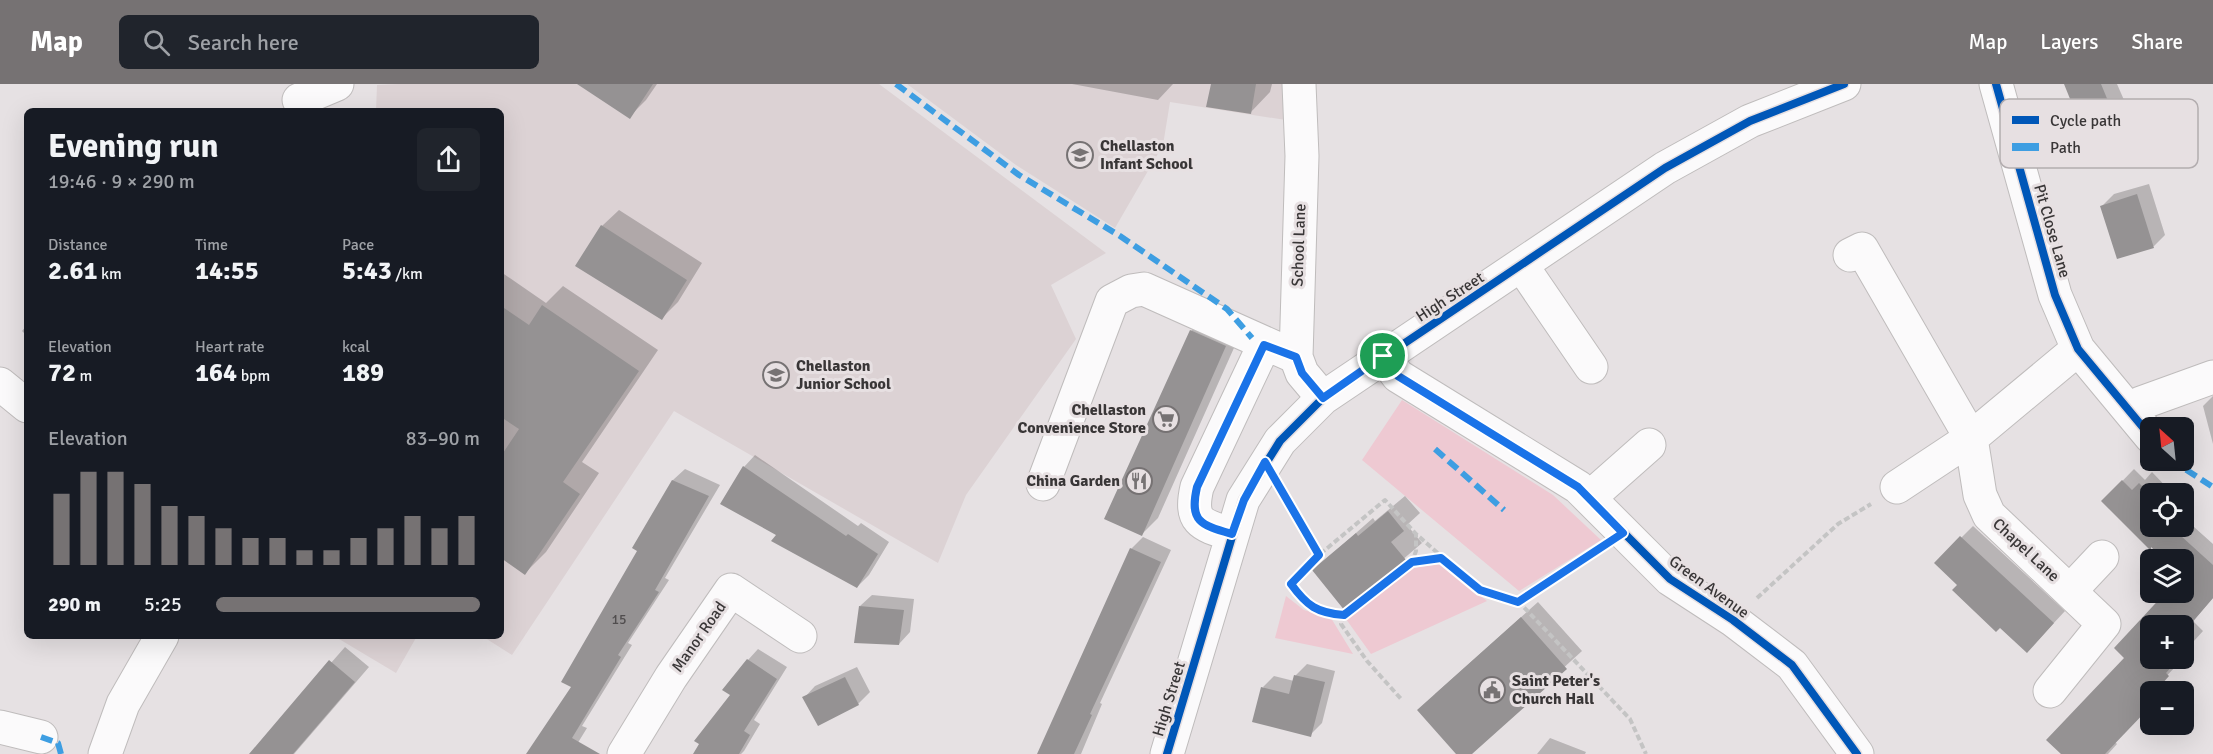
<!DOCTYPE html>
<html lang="en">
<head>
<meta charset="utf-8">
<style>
  :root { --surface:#171b24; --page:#20242c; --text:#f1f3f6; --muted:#9ea1a6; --accent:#767273 }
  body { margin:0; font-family:Signika,sans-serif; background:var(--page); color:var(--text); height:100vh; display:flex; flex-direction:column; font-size:22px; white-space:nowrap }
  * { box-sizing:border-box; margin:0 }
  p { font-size:20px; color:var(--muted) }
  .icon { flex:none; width:33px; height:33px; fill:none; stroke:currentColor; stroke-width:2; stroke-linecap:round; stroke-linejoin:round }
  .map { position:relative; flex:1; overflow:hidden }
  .side { position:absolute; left:24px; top:24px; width:480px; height:531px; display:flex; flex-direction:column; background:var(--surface); border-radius:9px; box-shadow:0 6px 24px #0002 }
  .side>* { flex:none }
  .needle { width:39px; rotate:333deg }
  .controls { position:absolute; left:2140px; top:333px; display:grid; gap:12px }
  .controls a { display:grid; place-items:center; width:54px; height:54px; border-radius:9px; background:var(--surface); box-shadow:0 6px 24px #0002; font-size:30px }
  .pin { position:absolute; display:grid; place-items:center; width:51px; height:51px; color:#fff; margin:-26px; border:3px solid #fff; border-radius:50%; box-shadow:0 2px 6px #0007 }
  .round { display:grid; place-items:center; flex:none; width:63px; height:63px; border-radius:9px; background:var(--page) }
  .headline { display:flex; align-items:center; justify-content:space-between; height:102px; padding:0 24px }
  h1 { font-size:33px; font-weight:800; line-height:45px }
  .figures { display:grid; grid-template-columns:repeat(3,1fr); gap:9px; height:102px; padding:6px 24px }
  .figures div { display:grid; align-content:center }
  .figures b { font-size:26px; font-weight:800 }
  .figures small { font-size:16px; font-weight:400 }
  .figures p { font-size:16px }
  .chart { height:168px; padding:12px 24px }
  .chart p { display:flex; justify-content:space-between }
  .chart svg { width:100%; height:108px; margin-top:6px; stroke:var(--accent); stroke-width:6 }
  ul { padding:0 24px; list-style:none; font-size:20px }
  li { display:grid; grid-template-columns:96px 72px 1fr; align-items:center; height:45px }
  li i { height:15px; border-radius:8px; background:var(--accent) }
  header { display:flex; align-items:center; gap:36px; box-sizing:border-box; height:84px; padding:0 30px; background:var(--accent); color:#fff }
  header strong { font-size:28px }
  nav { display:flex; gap:33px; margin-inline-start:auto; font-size:21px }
  .search { width:420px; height:54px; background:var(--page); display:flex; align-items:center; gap:15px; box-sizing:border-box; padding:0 21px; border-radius:9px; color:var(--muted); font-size:22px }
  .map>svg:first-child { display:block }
  .built { fill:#dcd2d4 }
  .green { fill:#eec9d2 }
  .shadow { fill:#0003 }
  .building { fill:#959293 }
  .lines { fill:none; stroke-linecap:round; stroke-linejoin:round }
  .minor-casing { stroke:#bfbcbc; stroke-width:35 }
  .path { stroke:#c4c4c4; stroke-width:4; stroke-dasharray:6 3; stroke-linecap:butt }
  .minor { stroke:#fbfafb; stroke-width:33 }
  .quiet { stroke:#3e9ee2; stroke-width:6; stroke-dasharray:12 6; stroke-linecap:butt }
  .cycleway-casing { stroke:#e7e0e2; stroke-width:11 }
  .cycleway { stroke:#0057b8; stroke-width:8 }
  .route-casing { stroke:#fff; stroke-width:12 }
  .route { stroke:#1a73e8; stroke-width:8 }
  .labels { text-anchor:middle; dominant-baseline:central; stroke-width:6; stroke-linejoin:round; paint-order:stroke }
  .number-label { font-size:14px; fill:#504d4e }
  .poi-label { font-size:16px; font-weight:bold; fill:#393637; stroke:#e7e0e2; text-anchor:start }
  .street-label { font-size:16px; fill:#393637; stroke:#e7e0e2 }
  .key { fill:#e7e0e2; stroke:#b3adaf; stroke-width:1.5 }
  .key-label { font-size:16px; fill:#393637 }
</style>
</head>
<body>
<header>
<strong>Map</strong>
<div class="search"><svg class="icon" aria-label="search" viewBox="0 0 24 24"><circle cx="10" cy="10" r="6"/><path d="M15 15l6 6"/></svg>Search here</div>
<nav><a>Map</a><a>Layers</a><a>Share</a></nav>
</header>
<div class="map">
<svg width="2213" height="670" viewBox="0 0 2213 670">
  <rect width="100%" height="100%" fill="#e6e1e3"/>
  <!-- built -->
  <path class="built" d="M398,0H879L1106,169L1051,201L1076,255L966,411L938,479L674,327L512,571L482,552H501V27H376L377,1Z
    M907,0H1289L1292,37L1170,18L1163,61L1115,144L1016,81Z
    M334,552H417L396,589Z"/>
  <!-- green -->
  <path class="green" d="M1402,316L1553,411L1601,456L1519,507L1362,376Z
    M1440,480L1487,517L1371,570L1346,535L1412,484Z
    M1286,512L1304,526L1331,534L1353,570L1275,554Z"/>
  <!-- shadow -->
  <path class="shadow" d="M582,0H657L646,16L629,33Z
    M1072,0H1173L1158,16Z
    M1212,0H1272L1270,8L1250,29Z
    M2066,0H2117L2124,16L2112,27Z
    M2149,100L2165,151L2154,162L2118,173L2102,122L2114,110Z
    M619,126L702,179L678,218L662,234L602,142Z
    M501,188L546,219L563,202L658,266L582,378L599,389L546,468L525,489L501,473Z
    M1208,230L1242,246L1158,434L1142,450L1191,247Z
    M27,241V252L22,247Z
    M2213,312V360L2203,322Z
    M755,371L858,442L861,439L889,458L869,491L857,503L744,383Z
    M685,385L720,401L665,494L669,496L628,559L632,561L582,642L587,644L571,670H528L573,602L639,466L634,463L673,396Z
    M2134,385L2145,396L2152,388L2173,410H2151V442H2184V434L2213,460V514L2193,537L2203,547L2184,568V542H2151V574L2176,576L2179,579L2151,608V620L2115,658L2117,660L2108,670H2063L2126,573L2116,564L2184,508V476L2103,417Z
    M1405,412L1420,429L1407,441L1422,459L1345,525L1314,486L1373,434L1375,437Z
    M1973,442L2065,527L2039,555L1959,501L1936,479Z
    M1143,453L1171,466L1100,619L1102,620L1081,670H1038L1131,465Z
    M872,511L914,515L910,548L899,560L860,522Z
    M1538,518L1582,567L1469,670H1458L1435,610Z
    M345,563L369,583L294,670H251Z
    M758,565L787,583L754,636L760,640L744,667L741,670H695L732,610L748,576Z
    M1307,580L1335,587L1322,639L1310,651L1263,603L1274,592L1294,597L1296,591Z
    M857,583L870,608L858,620L804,614L815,602Z
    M1550,654L1586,668L1585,670H1537Z"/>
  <!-- building -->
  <path class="building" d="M577,0H653L630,35Z
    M1211,0H1256L1251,30L1206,23Z
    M2064,0H2101L2113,29L2081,42Z
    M2137,110L2154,164L2117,175L2100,122Z
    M601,141L687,196L662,236L575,182Z
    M542,221L639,287L563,398L580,410L525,491L501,474V372L519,345L501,333V222L529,241Z
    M1190,246L1226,262L1142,452L1104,435Z
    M743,382L846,452L848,450L878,470L857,504L771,457L776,451L720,420Z
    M672,396L709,412L655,506L659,508L618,571L621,573L572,654L600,670H526L571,603L561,598L637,467L632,464Z
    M2122,396L2132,406L2139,399L2151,411V442H2170L2213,481V514L2184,548V542H2151V574H2179L2166,589L2169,592L2155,608H2151L2144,619L2149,624L2105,670H2061L2046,656L2124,574L2114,564L2166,508H2184V476H2165L2151,463V467L2101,417Z
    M1388,427L1404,447L1391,458L1406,476L1345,527L1312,486L1356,449L1358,452Z
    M1960,452L2054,539L2027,569L2000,544L1996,548L1952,506L1957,501L1934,479Z
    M1130,464L1161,478L1090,630L1092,631L1074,670H1037Z
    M859,522L904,526L899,561L854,559Z
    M1521,533L1567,585L1472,670H1456L1417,626Z
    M2184,551L2193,559L2184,569Z
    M747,575L777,595L744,647L750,651L739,670H693L699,660L694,657L730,611L722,606Z
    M329,576L355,598L293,670H249Z
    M1294,591L1325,598L1311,653L1252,638L1261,603L1289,610Z
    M845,593L859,621L818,642L802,613Z"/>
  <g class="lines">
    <defs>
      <path id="minor" d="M1299,0L1302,72L1296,273L1302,289L1323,314
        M1996,0L2055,211L2078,265L2151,353
        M299,16L337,0
        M1850,171L1862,165L1971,354L1980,411L1989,431L2104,540L2050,607
        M1522,182L1591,283
        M1383,272L1398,292L1578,403L1670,495L1733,536L1792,581L1857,670
        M0,300L27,322
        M2129,326L2141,319L2213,293
        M1043,400L1112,217L1131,207L1144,205L1296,273
        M1897,403L1971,354L2078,265
        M1589,414L1649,361
        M1231,450C1201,441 1189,438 1197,403L1264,261
        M2070,507L2102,473
        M0,643L41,653
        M105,670L123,620L162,552
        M624,670L671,593L731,506L800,552
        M1167,670L1243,416L1280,357L1323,314L1665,84L1750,37L1844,0"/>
    </defs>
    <!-- minor casing -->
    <use href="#minor" class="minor-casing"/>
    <!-- path -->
    <path class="path" d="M1284,410L1319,471L1385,416L1416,450L1480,506L1518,517L1597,466
      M1319,471L1291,500C1307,522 1317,529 1344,531L1412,478L1416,467V450
      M1412,478L1441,475
      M1757,514L1838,440L1871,420
      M1518,517L1630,635L1646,670
      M1344,531L1341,540L1367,577L1402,616"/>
    <!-- minor -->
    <use href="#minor" class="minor"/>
    <!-- quiet -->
    <path class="quiet" d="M896,0L1019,91L1120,152L1227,225L1252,254
      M1435,365L1504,426
      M2171,376L2213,403
      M41,653L58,659L61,670"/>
    <defs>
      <path id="cycleway" d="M1996,0L2055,211L2078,265L2151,353
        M1383,272L1398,292L1578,403L1670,495L1733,536L1792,581L1857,670
        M1167,670L1243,416L1280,357L1323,314L1665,84L1750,37L1844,0"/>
    </defs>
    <!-- cycleway casing -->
    <use href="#cycleway" class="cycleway-casing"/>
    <!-- cycleway -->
    <use href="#cycleway" class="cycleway"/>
  </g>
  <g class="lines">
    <defs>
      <path id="route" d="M1264,261L1296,273L1302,289L1323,314L1383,272L1398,292L1578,403L1623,449L1518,518L1480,506L1441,474L1412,478L1344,531C1317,529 1307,522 1291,500L1319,471L1265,378L1244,416L1232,450C1201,441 1189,438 1197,403Z"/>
    </defs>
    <!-- route casing -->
    <use href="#route" class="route-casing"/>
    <!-- route -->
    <use href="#route" class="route"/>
  </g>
  <!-- icons -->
  <defs>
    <symbol id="school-ring" viewBox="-11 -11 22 22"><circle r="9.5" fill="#e7e0e2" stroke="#767273" stroke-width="1.5"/><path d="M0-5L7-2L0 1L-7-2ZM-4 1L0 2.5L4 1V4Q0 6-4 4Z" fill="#767273"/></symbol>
    <symbol id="supermarket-ring" viewBox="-11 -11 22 22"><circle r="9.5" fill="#e7e0e2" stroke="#767273" stroke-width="1.5"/><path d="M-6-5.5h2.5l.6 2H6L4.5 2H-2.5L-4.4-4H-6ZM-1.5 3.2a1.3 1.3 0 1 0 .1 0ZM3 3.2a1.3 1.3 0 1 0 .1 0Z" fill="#767273"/></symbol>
    <symbol id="restaurant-ring" viewBox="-11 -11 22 22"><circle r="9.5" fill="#e7e0e2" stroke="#767273" stroke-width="1.5"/><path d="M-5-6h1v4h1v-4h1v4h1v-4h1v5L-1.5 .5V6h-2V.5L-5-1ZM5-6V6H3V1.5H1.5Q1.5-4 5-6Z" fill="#767273"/></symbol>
    <symbol id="civic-ring" viewBox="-11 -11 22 22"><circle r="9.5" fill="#e7e0e2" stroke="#767273" stroke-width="1.5"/><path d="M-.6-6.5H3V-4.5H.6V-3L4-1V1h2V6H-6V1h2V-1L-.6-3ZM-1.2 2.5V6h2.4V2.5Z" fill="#767273"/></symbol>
  </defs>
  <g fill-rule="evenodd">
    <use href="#school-ring" x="1065" y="56" width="30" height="30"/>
    <use href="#school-ring" x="761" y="276" width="30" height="30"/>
    <use href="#supermarket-ring" x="1151" y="320" width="30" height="30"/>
    <use href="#restaurant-ring" x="1124" y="382" width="30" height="30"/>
    <use href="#civic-ring" x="1477" y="591" width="30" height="30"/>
  </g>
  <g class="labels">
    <!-- number labels -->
    <g class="number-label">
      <text x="619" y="535">15</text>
    </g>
    <!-- poi labels -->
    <g class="poi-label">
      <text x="1100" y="62">Chellaston<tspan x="1100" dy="18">Infant School</tspan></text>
      <text x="796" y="282">Chellaston<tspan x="796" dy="18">Junior School</tspan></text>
      <text x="1146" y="326" text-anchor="end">Chellaston<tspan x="1146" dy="18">Convenience Store</tspan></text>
      <text x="1120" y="397" text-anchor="end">China Garden</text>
      <text x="1512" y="597">Saint Peter's<tspan x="1512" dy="18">Church Hall</tspan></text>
    </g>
    <!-- street labels -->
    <g class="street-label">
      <text transform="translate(2052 147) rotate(74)">Pit Close Lane</text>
      <text transform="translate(1299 161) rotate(-88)">School Lane</text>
      <text transform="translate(1450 213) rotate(-33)">High Street</text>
      <text transform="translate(2026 466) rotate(43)">Chapel Lane</text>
      <text transform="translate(1709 503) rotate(36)">Green Avenue</text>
      <text transform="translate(699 553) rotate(-55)">Manor Road</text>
      <text transform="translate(1169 615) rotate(-73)">High Street</text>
    </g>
  </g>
  <!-- legend -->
  <rect x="2000" y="15" width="198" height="69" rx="9" class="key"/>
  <rect x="2012" y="32" width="27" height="8" fill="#0057b8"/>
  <rect x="2012" y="59" width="27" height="8" fill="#3e9ee2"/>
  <g class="key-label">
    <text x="2050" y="42">Cycle path</text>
    <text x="2050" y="69">Path</text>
  </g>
</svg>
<div class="controls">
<a><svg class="needle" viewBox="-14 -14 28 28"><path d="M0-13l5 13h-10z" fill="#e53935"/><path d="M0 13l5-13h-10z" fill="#9ea1a6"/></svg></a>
<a><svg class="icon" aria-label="locate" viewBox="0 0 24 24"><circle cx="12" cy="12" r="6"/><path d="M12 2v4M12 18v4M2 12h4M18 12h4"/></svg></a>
<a><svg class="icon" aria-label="layers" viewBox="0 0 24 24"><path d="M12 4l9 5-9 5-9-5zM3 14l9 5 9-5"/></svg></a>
<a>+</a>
<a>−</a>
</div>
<div class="pin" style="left:1383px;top:272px;background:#1e9e55"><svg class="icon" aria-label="arrive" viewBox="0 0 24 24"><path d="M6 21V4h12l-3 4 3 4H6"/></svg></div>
<section class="side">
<div class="headline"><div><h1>Evening run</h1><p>19:46 · 9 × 290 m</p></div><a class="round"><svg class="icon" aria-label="share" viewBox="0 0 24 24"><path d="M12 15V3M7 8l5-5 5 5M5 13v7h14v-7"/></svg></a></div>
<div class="figures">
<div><p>Distance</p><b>2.61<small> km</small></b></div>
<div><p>Time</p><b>14:55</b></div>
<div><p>Pace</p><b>5:43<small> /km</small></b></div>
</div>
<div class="figures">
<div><p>Elevation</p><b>72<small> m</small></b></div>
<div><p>Heart rate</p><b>164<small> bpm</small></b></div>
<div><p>kcal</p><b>189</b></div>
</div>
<div class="chart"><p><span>Elevation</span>83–90 m</p>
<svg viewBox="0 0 160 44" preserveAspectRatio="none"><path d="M5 44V15M15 44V6M25 44V6M35 44V11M45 44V20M55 44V24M65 44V29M75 44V33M85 44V33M95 44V38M105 44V38M115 44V33M125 44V29M135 44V24M145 44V29M155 44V24"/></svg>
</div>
<ul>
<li><b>290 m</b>5:25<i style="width:100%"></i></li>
</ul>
</section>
</div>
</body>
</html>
